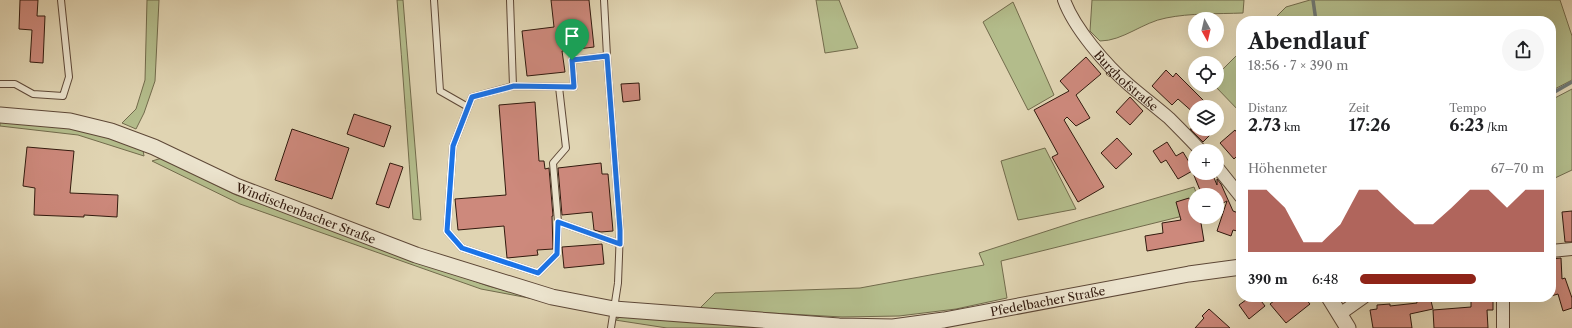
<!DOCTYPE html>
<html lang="de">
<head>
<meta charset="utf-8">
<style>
  :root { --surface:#fff; --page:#f6f6f6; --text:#202124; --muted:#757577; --accent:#8f2418 }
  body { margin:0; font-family:"Libre Caslon Text",serif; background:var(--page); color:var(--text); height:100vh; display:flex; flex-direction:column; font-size:15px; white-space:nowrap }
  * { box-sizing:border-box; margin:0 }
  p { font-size:13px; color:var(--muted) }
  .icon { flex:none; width:22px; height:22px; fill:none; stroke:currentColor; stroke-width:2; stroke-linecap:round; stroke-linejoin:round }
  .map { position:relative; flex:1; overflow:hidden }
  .panel { position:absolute; left:1236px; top:16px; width:320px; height:286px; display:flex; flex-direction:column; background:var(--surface); border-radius:16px; box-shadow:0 4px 16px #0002 }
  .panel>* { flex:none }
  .needle { width:26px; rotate:172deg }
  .fabs { position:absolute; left:1188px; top:12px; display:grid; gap:8px }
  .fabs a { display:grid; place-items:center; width:36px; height:36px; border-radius:50%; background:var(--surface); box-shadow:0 4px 16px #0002; font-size:20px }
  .pin { position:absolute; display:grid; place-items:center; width:34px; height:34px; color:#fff; margin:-41px -17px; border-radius:50% 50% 50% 0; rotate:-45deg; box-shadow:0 0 4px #0007 }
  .pin .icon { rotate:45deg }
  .round { display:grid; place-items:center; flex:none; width:42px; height:42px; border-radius:21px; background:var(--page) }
  .headline { display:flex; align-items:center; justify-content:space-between; height:68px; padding:0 12px }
  h1 { font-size:22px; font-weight:700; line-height:30px }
  .metrics { display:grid; grid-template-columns:repeat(3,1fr); gap:6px; height:68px; padding:4px 12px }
  .metrics div { display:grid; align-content:center }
  .metrics b { font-size:17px; font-weight:700 }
  .metrics small { font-size:11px; font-weight:400 }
  .metrics p { font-size:11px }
  .chart { height:112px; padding:8px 12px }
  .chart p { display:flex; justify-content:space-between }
  .chart svg { width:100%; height:72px; margin-top:4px; fill:var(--accent); opacity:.7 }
  ul { padding:0 12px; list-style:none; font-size:13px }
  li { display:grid; grid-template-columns:64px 48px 1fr; align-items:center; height:30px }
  li i { height:10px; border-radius:5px; background:var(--accent) }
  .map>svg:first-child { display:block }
  .green { fill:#b3bc8b; stroke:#726b4c }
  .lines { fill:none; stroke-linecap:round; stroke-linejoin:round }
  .stream { stroke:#6f7873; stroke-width:3.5 }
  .building { fill:#cd897c; stroke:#321a0e }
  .service-casing { stroke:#5e4837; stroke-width:8 }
  .minor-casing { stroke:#5e4837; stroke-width:14 }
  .tertiary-casing { stroke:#5e4837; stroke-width:17 }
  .service { stroke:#ebe3cd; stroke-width:6 }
  .minor { stroke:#ebe3cd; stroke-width:12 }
  .tertiary { stroke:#ebe3cd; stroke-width:15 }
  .route-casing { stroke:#fff; stroke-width:8 }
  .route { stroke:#1a73e8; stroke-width:5 }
  .labels { text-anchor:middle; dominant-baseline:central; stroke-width:3; stroke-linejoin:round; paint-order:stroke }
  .street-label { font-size:12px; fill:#321a0e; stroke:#ebe3cd }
</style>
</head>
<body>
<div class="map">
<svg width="1572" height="328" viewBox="0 0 1572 328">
  <rect width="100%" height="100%" fill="#e0d4b2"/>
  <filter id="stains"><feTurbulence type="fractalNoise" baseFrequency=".005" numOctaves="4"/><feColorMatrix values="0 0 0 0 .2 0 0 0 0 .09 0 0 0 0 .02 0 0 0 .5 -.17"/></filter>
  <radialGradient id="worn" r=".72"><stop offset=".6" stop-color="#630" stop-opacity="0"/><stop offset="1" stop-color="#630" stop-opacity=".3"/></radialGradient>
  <!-- green -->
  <path class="green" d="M147,0H159L155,81L144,113L136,129L122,123L136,109L145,80Z
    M397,0H403L421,220L413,219C408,146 403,73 397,0Z
    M816,0H839L858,48L825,53Z
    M1092,0H1244L1243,13C1218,14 1190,13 1166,18C1143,22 1123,41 1100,41L1090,31Z
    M1310,0H1560L1572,36V80L1551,91V21H1272L1286,7Z
    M1013,2L1054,95L1028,110L983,22Z
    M1241,51V113L1214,85H1217V75Z
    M1572,89V170L1555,178H1551V100Z
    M0,120L50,123L92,131L143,150L144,156L78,135L0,126Z
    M1045,148L1076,209L1018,220L1001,161Z
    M162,158L236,195L488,286L550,302L481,289L240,204L152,161Z
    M1194,187L1197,195H1195V213L1001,261L1007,298L956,309L899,316L842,317L699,309L715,293L860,288L984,265L979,253L1081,220Z
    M624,315L790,328H667L615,320Z"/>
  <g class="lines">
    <!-- stream -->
    <path class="stream" d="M1313,0L1316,21
      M1551,94L1572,82"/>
  </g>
  <!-- building -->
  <path class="building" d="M20,0H38L37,16H45L43,63L30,62L32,30L19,29Z
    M551,0H589L594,47L562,51L565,72L527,76L522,31L554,27Z
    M1086,57L1101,74L1076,95L1090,118L1076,126L1067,117L1064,120L1104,187L1078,202L1052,157L1058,154L1034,110L1069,91L1060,81Z
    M1166,70L1173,77L1176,73L1210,107H1195V114L1178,99L1172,105L1152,86Z
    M639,83L640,100L623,102L621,84Z
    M1130,97L1143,111L1130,125L1116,112Z
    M535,102L539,161H544L545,169L549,168L553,216H552L553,249L537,250L538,255L507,258L504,226L458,230L455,199L506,195L499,105Z
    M354,114L391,126L384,147L347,134Z
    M292,129L349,148L332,199L275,180Z
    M1190,129H1216L1203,142Z
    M1235,130L1241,138V152L1234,159L1220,143Z
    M1117,138L1132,154L1116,169L1101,153Z
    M1167,142L1176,156L1183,152L1194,170L1178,179L1166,160L1161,163L1153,151Z
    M27,147L74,151L70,193L118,195L117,217L84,215V217L34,215L35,188L23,186Z
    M390,163L403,167L389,208L376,204Z
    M601,163L602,174H608L613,231L601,232L594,230L592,212L562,215L558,168Z
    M1193,173H1212L1217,185V179L1221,184L1233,211L1241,214V232L1233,230L1231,236L1217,231L1227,201L1217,206V195H1202Z
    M1189,198L1195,217H1200L1204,241L1147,251L1145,236L1163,233L1162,223L1181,220L1176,202Z
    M1572,211V242H1565L1562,212Z
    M602,244L604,264L564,268L562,247Z
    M1561,258L1562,279L1565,278L1572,298V308L1563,311L1558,294L1551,296V259Z
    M1250,297H1258L1265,306L1249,319L1239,305Z
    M1279,297H1304L1310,304L1286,323L1270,304Z
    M1416,297H1430L1433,309L1410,314L1412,328H1373L1370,310L1377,309V305L1390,304V306L1417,303Z
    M1471,297H1493V310H1487L1488,328H1434L1433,310L1471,307Z
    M1209,309L1230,328H1195L1204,318L1202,316Z"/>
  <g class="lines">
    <defs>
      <path id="service" d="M434,0L440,91L468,107
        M510,0L513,86L574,87L572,60L607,56
        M604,0L607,56L620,230L618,283L611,328
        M0,84H15L33,94L63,96L69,77L61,0
        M513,86L472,97L453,146L447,231L462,248L538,273L557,254L558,222
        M559,87L566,148L553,163L558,222L620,244"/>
      <g id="minor">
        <path id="s1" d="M1064,0C1074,28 1106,65 1129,85C1142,96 1156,107 1169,118C1180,129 1191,140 1201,151"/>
        <path d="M1217,167L1241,197"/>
        <path d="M1551,251L1572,249"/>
        <path d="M1340,314L1364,297"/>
        <path d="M1503,328V297"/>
      </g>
      <g id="tertiary">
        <path id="s2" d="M0,115L70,121L111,131L154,147L236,186L416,255L552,297L614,309L839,326L893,327L944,320L1189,274L1241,267"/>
        <path d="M1329,297L1348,328"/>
      </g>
    </defs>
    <!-- service casing -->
    <use href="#service" class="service-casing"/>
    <!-- minor casing -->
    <use href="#minor" class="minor-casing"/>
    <!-- tertiary casing -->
    <use href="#tertiary" class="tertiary-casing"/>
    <!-- service -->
    <use href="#service" class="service"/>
    <!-- minor -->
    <use href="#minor" class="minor"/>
    <!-- tertiary -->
    <use href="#tertiary" class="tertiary"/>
  </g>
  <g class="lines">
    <defs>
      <path id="route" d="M607,56L620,230V244L558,222L557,254L538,273L462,248L447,231L453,146L472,97L514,86L574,87L572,60Z"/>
    </defs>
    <!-- route casing -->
    <use href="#route" class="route-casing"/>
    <!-- route -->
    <use href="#route" class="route"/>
  </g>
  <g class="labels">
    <!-- street labels -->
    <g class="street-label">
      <text stroke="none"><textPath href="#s1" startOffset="103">Burghofstraße</textPath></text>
      <text stroke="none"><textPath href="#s2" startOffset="324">Windischenbacher Straße</textPath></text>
      <text stroke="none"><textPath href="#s2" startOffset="1084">Pfedelbacher Straße</textPath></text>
    </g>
  </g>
  <rect width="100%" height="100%" filter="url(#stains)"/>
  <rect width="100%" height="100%" fill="url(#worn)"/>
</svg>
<div class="fabs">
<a><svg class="needle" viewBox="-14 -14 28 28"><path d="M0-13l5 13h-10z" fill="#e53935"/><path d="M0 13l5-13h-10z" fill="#757577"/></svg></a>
<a><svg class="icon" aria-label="locate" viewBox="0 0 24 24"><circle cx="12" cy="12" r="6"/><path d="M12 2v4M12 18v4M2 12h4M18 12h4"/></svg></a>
<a><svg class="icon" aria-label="layers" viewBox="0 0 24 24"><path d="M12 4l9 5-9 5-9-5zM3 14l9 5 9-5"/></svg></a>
<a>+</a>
<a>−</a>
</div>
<div class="pin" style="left:572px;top:60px;background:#1e9e55"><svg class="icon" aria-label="arrive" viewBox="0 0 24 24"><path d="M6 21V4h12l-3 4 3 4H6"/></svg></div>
<section class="panel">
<div class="headline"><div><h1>Abendlauf</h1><p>18:56 · 7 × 390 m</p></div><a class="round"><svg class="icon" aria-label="share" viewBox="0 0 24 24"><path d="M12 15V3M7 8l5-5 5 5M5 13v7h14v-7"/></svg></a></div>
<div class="metrics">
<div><p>Distanz</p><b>2.73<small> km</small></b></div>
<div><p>Zeit</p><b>17:26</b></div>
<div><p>Tempo</p><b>6:23<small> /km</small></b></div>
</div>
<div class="chart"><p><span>Höhenmeter</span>67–70 m</p>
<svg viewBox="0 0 160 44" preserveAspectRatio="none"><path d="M0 44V6L10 6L20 17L30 38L40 38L50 27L60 6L70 6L80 17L90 27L100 27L110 17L120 6L130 6L140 17L150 6L160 6V44z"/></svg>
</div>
<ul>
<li><b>390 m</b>6:48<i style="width:63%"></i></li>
</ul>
</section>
</div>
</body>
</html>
